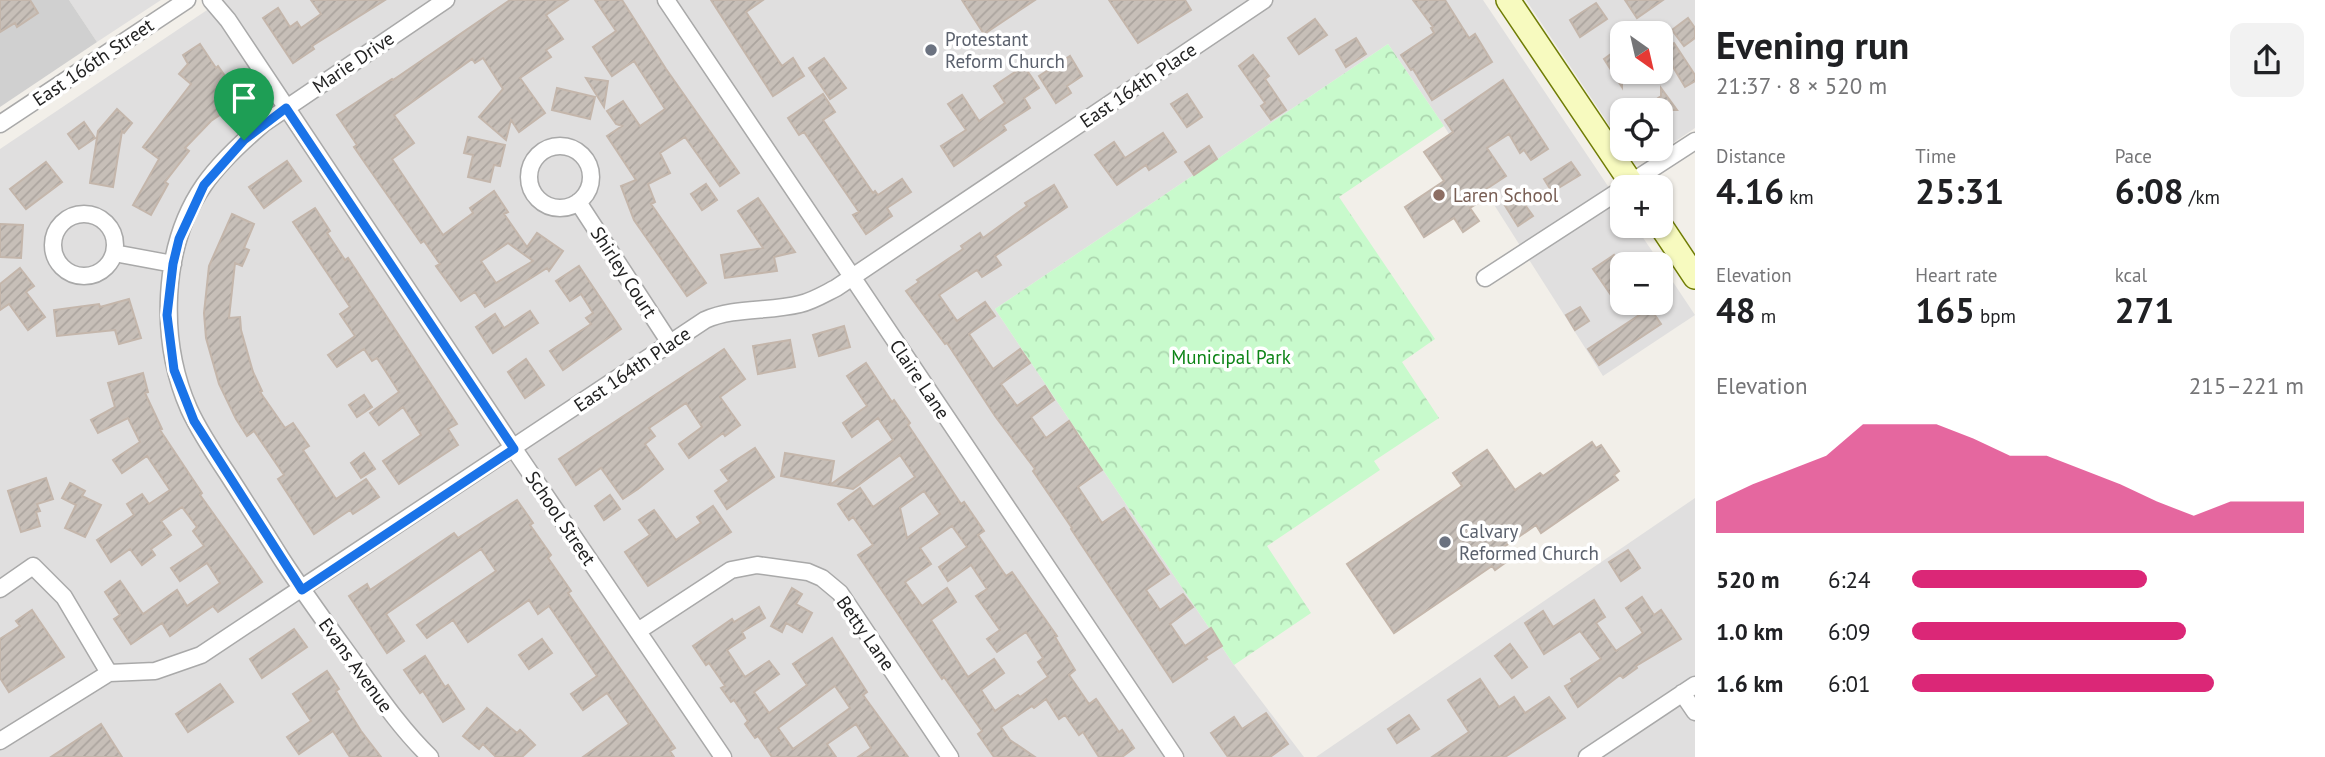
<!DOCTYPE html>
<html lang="en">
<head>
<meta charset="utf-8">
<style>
  :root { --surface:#fff; --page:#f2f2f2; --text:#202124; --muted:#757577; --accent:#db2777 }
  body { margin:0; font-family:"PT Sans",sans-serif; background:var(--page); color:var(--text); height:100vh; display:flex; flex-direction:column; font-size:26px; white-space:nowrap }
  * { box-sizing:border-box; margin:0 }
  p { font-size:23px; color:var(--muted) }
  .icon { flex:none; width:38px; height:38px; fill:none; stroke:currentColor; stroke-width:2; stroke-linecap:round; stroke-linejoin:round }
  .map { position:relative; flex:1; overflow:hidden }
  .sheet { display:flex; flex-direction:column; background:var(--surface); width:630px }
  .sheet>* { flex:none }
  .needle { width:46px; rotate:146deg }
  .controls { position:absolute; left:1610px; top:21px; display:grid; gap:14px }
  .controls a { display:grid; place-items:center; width:63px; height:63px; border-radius:14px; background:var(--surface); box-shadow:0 2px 5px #0004; font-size:35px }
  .pin { position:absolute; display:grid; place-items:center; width:60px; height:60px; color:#fff; margin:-72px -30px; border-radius:50% 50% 50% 0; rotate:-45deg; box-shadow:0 0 7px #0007 }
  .pin .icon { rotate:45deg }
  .round { display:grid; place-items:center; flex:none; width:74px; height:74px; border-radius:14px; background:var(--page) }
  .headline { display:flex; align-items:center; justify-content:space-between; height:119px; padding:0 21px }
  h1 { font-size:38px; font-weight:700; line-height:52px }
  .figures { display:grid; grid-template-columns:repeat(3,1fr); gap:10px; height:119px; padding:7px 21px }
  .figures div { display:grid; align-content:center }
  .figures b { font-size:35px; font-weight:700 }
  .figures small { font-size:19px; font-weight:400 }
  .figures p { font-size:19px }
  .chart { height:196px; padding:14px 21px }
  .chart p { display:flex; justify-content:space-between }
  .chart svg { width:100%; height:126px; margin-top:7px; fill:var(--accent); opacity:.7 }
  ul { padding:0 21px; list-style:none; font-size:23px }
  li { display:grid; grid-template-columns:112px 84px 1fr; align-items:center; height:52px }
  li i { height:18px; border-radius:9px; background:var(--accent) }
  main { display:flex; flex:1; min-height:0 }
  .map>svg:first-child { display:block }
  .residential { fill:#e0dfdf; fill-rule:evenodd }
  .religious { fill:#d0d0d0 }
  .park { fill:url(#park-crowns) }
  .building { fill:url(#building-hatch); stroke:#c4b6ab; stroke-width:2; fill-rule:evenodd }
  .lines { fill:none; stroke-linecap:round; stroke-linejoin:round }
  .street-casing { stroke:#a9a9a9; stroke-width:19 }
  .secondary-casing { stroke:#707d05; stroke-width:26 }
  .street { stroke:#fff; stroke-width:16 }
  .secondary { stroke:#f7fabf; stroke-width:23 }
  .route-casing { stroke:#fff; stroke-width:14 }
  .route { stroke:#1a73e8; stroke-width:9 }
  .worship-dot { fill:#6b7280; stroke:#fff; stroke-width:2.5 }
  .education-dot { fill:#8d6e63; stroke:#fff; stroke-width:2.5 }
  .labels { text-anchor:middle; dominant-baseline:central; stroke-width:7; stroke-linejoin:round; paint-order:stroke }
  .worship-label { font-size:19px; fill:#5b616d; stroke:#fff; text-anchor:start }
  .street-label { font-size:19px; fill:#222; stroke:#fff }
  .education-label { font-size:19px; fill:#785e54; stroke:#fff; text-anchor:start }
  .park-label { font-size:19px; fill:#0c8416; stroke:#fff }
</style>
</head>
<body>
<main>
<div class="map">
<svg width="1695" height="757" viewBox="0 0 1695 757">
  <defs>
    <pattern id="park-crowns" width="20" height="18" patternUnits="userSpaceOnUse" patternTransform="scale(1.75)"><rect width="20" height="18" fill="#c8facc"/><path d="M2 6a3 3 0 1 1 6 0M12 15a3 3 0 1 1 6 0" fill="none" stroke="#acd6af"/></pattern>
    <pattern id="building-hatch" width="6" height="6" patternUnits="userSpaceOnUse" patternTransform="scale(1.75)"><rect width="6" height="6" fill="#c7bfb8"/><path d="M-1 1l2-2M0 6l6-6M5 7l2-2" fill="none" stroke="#aba49e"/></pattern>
  </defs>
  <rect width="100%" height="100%" fill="#f2efe9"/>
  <!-- residential -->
  <path class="residential" d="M69,0H161L97,42Z
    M222,0H1483L1622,207V226H1635L1661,264H1622V303H1661V264L1695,315L1603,376L1444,126L1388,44L995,309L1234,665L1304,757H0V149Z
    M1526,0H1695V128L1654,156L1643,161L1632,159L1625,149H1661V110H1622V144ZM1622,33H1661V72H1622Z
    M1695,498V757H1316Z"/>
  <!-- religious -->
  <path class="religious" d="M0,0H69L97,42L0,107Z"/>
  <!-- park -->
  <path class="park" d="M1388,44L1444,126L1339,197L1435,339L1402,362L1439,418L1374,461L1380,470L1267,546L1311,613L1234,665L995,309Z"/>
  <!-- building -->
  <path class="building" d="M0,0H30L38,13L17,27L15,23L0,32Z
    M311,0H385L312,46L314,49L293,63L263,18L278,8L290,27L297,22L301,28L321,14Z
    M510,0H568L546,15L563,39L546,50L551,57L520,78L545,113L519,132L511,120L506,140L479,117L503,89L483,58L475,63L472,59L394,115L414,143L392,159L443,235L473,213L470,208L494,191L508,212L504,214L527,247L537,233L563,251L549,271L547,268L485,307L475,292L461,301L436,266L440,264L424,241L421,243L365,163L354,147L357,145L337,115L392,79L393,80ZM508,243L533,261L496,283L481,261Z
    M595,0H622L666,69L739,173L720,186L685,137L660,153L670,173L648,184L655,202L651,204L706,283L687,296L634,220L621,186L636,180L607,136L622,126L616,124L607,111L623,101L640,126L665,109L634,61L612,76L593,47L616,31Z
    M711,0H763L746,12L782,66L793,58L804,76L773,96Z
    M962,0H1035L984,34Z
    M1109,0H1185L1191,10L1138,43Z
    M1413,0H1445L1469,38L1475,34L1492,62L1432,100L1413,69L1411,70L1401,55L1434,33L1431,28L1433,27Z
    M1625,0H1663L1637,18Z
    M1596,3L1607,19L1580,37L1570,20Z
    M1688,18L1695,28V38L1684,46L1672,30Z
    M1315,19L1327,35L1299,54L1288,38Z
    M1356,38L1366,54L1346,67L1336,50Z
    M1674,43L1695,75V81L1685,87L1663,50Z
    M200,44L216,68L218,66L242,100L211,121L185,148L189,151L165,182L168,184L151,215L133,205L159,159L143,147L191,84L179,74L188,64L183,55Z
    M1622,46V87L1604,59Z
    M1253,55L1269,76L1265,79L1286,110L1271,120L1261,106L1265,103L1239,66Z
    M1070,56L1082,76L1067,86L1071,93L1056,103L1039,76Z
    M824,58L846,88L830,99L809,68Z
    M1024,66L1039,88L1024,98L1030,108L1003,125L1006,130L954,166L941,146L966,130L948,104L962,95L979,121L1005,103L994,86Z
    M586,78L608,81L604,107Z
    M1503,80L1548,149L1531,160L1524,150L1520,153L1509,134L1487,148L1506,176L1485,190L1489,196L1470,208L1479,221L1463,232L1454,218L1424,237L1405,207L1444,181L1424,152L1453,132L1445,120Z
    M557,88L595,97L590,119L552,110Z
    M1661,88L1677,110H1671L1661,118V110H1641L1661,96Z
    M823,94L835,112L823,120L873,193L875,191L878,195L902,179L911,192L887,208L892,216L866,234L853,215L859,212L804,132L799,135L788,118Z
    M1187,94L1202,117L1187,127L1171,104Z
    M117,109L132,123L124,133L122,131L113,187L90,183L98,131Z
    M84,122L95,138L79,149L68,134Z
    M1163,133L1176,152L1149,170L1146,165L1117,185L1095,155L1114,142L1125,158Z
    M468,137L505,145L500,166L494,165L490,182L468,177L473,155L464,153Z
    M1209,146L1217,159L1194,175L1185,162Z
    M287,161L301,181L264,208L249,187Z
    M46,162L62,182L26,209L10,189Z
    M1571,162L1580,175L1552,192L1544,179Z
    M706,184L717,200L702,210L691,194Z
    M1054,185L1067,207L995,256L1001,265L982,277L977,270L939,295L957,321L985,302L995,316L969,334L993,369L1020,349L1030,363L1001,384L1017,406L1045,386L1054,400L1031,417L1046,438L1069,421L1080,438L1102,470L1078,487L1102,523L1124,508L1169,574L1146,590L1160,610L1183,594L1193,607L1170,624L1185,646L1211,628L1222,646L1205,657L1207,659L1173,682L1071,529L1072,528L1033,471L1035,469L995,416L947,343L945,344L906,291L919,282L917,280L963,249L961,246L980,233L983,238L1027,206L1025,203Z
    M1518,195L1533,216L1518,226L1504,204Z
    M758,198L795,252L774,257L777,271L725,278L721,255L763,248L738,211Z
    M315,208L330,231L327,233L345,260L348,258L457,424L448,429L458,445L399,484L383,461L421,435L403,407L379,425L370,413L399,392L377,358L372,361L364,349L337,367L328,355L355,336L340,314L350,307L293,222Z
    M232,214L254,224L244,248L249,250L242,266L235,263L229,318L240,317L241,330L253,372L262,391L260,392L285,428L293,423L309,446L303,450L336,499L366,479L379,497L353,514L350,510L314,534L278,479L284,475L254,431L247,436L236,419L219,384L206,338L204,313L209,266Z
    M0,224L23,225L21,258L0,257Z
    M1614,255L1622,267V287L1611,295L1593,269Z
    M579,266L621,329L563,370L550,351L591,324L586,318L593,313L581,294L570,301L556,281Z
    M20,268L34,286L26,292L45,317L28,330L9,304L0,310V284Z
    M129,299L141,338L119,344L115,330L57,336L54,310L99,304L100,307Z
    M1580,307L1589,321L1575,330L1566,315Z
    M1650,308L1661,324L1599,365L1588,349Z
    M530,311L538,323L493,353L476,327L495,314L504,328Z
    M844,326L850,347L819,356L813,335Z
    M790,340L795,367L758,374L753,346Z
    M724,349L745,379L720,397L740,425L725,436L723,433L689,458L679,444L702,427L686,403L649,428L655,436L645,444L663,469L638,489L623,499L601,468L576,485L559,459Z
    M526,359L544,385L525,398L508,372Z
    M866,363L892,402L894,400L910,423L908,425L961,504L964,502L984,531L978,535L1006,576L1012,572L1057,636L1055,637L1075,670L1069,675L1089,704L1096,699L1119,732L1122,730L1134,748L1122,757H1099L1083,732L1079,735L1065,715L1059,719L1046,699L1034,708L1032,706L1001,727L1010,740L1035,757H994L978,734L982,731L944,677L942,679L858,555L873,545L853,517L849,520L838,504L860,488L873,507L915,477L900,455L853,489L830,485L893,440L878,418L852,437L843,423L867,406L847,376ZM924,491L940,514L907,538L900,508ZM952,526L967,547L939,567L948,581L971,565L987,589L976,596L1000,630L987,639L997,652L1026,632L1043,658L1038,662L1048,677L1020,697L1018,695L995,711L981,690L1004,673L994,659L968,677L931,620L956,602L947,588L922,606L905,582L931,564L920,548Z
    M143,373L148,392L145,393L162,429L160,430L202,493L200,495L262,582L218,612L213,606L170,636L162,623L131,644L114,619L120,615L105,592L120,581L143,614L177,590L187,606L220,583L207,563L180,581L171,568L204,546L193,531L197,527L182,507L161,521L171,535L151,549L155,555L142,565L130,549L111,562L97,540L134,515L127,504L142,494L149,504L170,490L147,456L122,473L113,460L140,442L128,418L98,433L91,420L115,407L108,383Z
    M364,395L372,407L357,417L349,405Z
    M1592,442L1596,448L1601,445L1619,471L1614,475L1618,480L1541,533L1536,525L1501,549L1509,560L1495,570L1492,566L1394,633L1347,564L1462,486L1453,473L1487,450L1515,490L1540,473L1543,476Z
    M755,448L774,477L727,509L715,491L729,481L721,470Z
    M364,453L375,469L361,478L351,463Z
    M785,453L834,461L830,485L781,476Z
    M46,478L53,499L37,504L40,511L36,512L40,526L21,532L8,491Z
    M70,483L85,491L82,496L101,505L85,537L65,528L76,505L62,498Z
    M610,495L620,509L604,520L595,506Z
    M517,500L533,523L530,525L551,555L548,558L571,591L568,593L675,748L670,751L674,757H583L629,724L607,693L583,710L571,694L597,676L549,606L538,614L529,600L468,642L453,620L427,638L417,625L496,571L481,549L386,614L404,641L387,653L349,596L367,584L370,590L454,533L458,538Z
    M713,506L731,532L648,586L625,552L650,535L639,520L654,510L676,540L701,523L697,517Z
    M1628,550L1640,568L1621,581L1609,562Z
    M792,588L802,594L796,604L812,613L802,632L786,623L782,632L771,626Z
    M1642,597L1654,615L1661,610L1681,639L1636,666L1637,668L1623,678L1620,675L1578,707L1565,686L1572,682L1571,679L1601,659L1580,631L1544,654L1525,623L1543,611L1553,627L1594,600L1605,617L1596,623L1616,651L1643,633L1626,608Z
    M759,607L765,618L742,632L745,638L727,650L745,677L769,661L779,674L754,692L769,713L807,685L793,664L832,638L867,692L863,695L908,757H858L871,748L856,724L827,744L836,757H772L758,736L755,738L745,724L748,721L734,700L731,702L721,688L725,686L709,663L706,665L693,646L732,619L734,622ZM835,686L850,708L793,749L778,728Z
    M32,610L64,657L9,692L0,678V639L20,626L16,621Z
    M294,629L307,647L262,678L250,659Z
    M542,639L552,653L529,669L519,655Z
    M1510,644L1527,667L1512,678L1495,656Z
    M425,656L445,687L448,685L464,709L443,722L423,691L420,693L404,670Z
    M327,671L339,689L336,691L361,731L381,757H350L333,731L299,754L287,737L311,721L293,694Z
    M1480,679L1499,707L1514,697L1525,713L1549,697L1565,718L1505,757H1432L1469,732L1448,700Z
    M220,684L233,702L188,732L176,714Z
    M487,708L517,733L520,730L535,745L522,757H496L483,744L479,749L463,736Z
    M1266,713L1288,744L1270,757H1228L1211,733L1234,717L1242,729Z
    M1409,715L1419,729L1397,743L1388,729Z
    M101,724L122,757H51Z"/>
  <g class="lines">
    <defs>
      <path id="street" d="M211,0L228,20L514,449L723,757
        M666,0L1175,757
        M0,124L187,0
        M529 177a31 31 0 1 1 62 0a31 31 0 1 1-62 0Z
        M1624,187L1695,141
        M578,202L670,343
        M53 245a31 31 0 1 1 62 0a31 31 0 1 1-62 0Z
        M114,253L173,264
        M1485,278L1622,189
        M0,589L33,566L64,597L109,673
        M638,631L731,570L757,565L808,572L822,578L840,593L950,757
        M1682,693L1695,712
        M0,741L109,673L155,671L201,655L705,320C735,307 768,312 800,304C813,301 824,294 836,288L1264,0
        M430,757C402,730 380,698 357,666C331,630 305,595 281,558C263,529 245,501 227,473C213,452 199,431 189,409C159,341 161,247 204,185C220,162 242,142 263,124L446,0
        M1587,757L1695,685"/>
      <path id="secondary" d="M1508,0L1634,187
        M1661,226L1695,277"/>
    </defs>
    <!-- street casing -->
    <use href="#street" class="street-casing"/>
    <!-- secondary casing -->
    <use href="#secondary" class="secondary-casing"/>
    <!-- street -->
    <use href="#street" class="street"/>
    <!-- secondary -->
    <use href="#secondary" class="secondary"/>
  </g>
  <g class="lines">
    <defs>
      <path id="route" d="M286,108L514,449L302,590L194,421L174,370L167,315L173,264L179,239L204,185L244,140Z"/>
    </defs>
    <!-- route casing -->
    <use href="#route" class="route-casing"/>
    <!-- route -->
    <use href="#route" class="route"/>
  </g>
  <!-- markers -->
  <g class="worship-dot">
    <circle cx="931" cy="50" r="7"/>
    <circle cx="1445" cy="542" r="7"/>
  </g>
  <circle class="education-dot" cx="1439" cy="195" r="7"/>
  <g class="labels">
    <!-- worship labels -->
    <g class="worship-label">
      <text x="945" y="39">Protestant<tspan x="945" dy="22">Reform Church</tspan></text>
      <text x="1459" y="531">Calvary<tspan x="1459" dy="22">Reformed Church</tspan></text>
    </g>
    <!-- street labels -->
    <g class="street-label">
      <text transform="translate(93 62) rotate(-34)">East 166th Street</text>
      <text transform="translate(353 62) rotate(-34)">Marie Drive</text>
      <text transform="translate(1138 85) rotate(-34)">East 164th Place</text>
      <text transform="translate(624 272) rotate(57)">Shirley Court</text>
      <text transform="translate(632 369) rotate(-34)">East 164th Place</text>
      <text transform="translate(920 379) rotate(56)">Claire Lane</text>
      <text transform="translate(561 518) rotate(56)">School Street</text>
      <text transform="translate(866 633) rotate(55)">Betty Lane</text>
      <text transform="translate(356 665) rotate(54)">Evans Avenue</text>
    </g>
    <!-- education labels -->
    <g class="education-label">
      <text x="1453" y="195">Laren School</text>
    </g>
    <!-- park labels -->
    <g class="park-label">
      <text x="1231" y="357">Municipal Park</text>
    </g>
  </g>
</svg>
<div class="controls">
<a><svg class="needle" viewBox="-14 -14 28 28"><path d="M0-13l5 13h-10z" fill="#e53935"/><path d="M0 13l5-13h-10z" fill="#757577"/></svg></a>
<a><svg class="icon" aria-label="locate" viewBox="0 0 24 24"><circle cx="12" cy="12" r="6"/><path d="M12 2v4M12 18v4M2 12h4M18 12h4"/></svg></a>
<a>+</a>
<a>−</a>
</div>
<div class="pin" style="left:244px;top:140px;background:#1e9e55"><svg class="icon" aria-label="arrive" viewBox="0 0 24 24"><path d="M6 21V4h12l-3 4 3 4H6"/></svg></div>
</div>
<section class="sheet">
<div class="headline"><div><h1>Evening run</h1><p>21:37 · 8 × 520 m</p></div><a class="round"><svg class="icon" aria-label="share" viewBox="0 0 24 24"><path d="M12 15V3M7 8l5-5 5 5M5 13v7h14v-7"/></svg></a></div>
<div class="figures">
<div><p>Distance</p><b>4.16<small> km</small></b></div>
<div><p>Time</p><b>25:31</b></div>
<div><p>Pace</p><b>6:08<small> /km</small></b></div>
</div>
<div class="figures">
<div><p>Elevation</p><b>48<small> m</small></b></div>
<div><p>Heart rate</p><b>165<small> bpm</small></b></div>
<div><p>kcal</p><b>271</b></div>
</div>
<div class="chart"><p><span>Elevation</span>215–221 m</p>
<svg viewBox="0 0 160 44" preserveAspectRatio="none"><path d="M0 44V33L10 27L20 22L30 17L40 6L50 6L60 6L70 11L80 17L90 17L100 22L110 27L120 33L130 38L140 33L150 33L160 33V44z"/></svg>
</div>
<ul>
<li><b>520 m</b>6:24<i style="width:60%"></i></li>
<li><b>1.0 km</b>6:09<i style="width:70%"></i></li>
<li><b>1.6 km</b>6:01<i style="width:77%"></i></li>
</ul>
</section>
</main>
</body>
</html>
